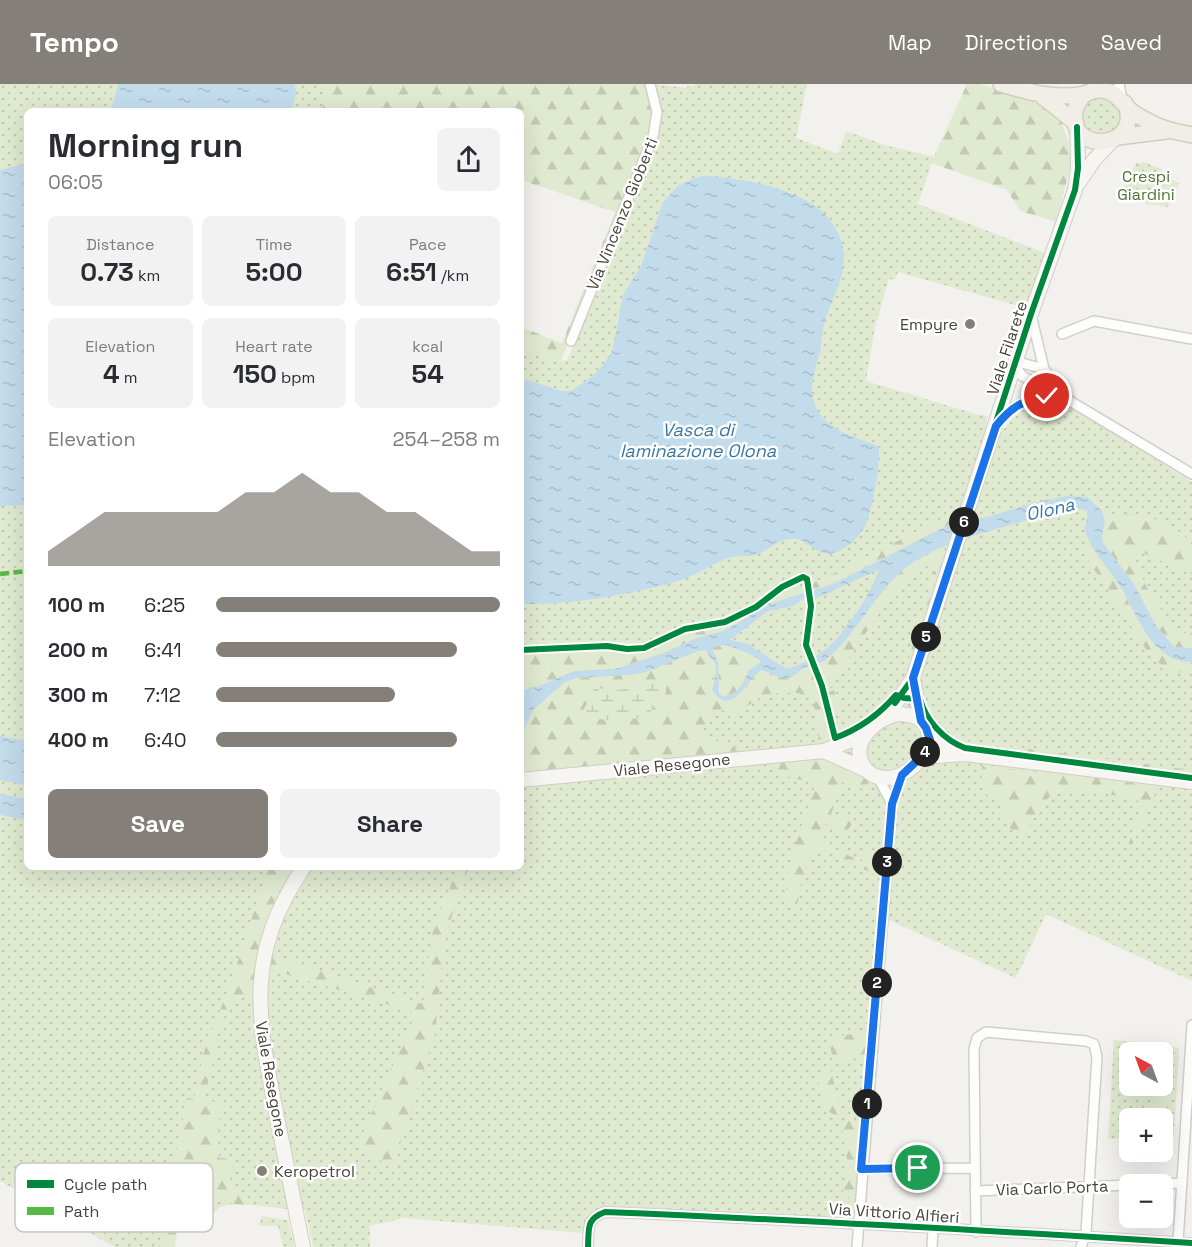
<!DOCTYPE html>
<html lang="en">
<head>
<meta charset="utf-8">
<style>
  :root { --surface:#fff; --page:#f2f2f3; --text:#2b2b33; --muted:#7c7c81; --accent:#848079 }
  body { margin:0; font-family:"Space Grotesk",sans-serif; background:var(--page); color:var(--text); height:100vh; display:flex; flex-direction:column; font-size:22px; white-space:nowrap }
  * { box-sizing:border-box; margin:0 }
  p { font-size:20px; color:var(--muted) }
  .icon { flex:none; width:33px; height:33px; fill:none; stroke:currentColor; stroke-width:2; stroke-linecap:round; stroke-linejoin:round }
  .map { position:relative; flex:1; overflow:hidden }
  .side { position:absolute; left:24px; top:24px; width:500px; height:762px; display:flex; flex-direction:column; background:var(--surface); border-radius:9px; box-shadow:0 6px 24px #0002 }
  .side>* { flex:none }
  .needle { width:39px; rotate:319deg }
  .controls { position:absolute; left:1119px; top:958px; display:grid; gap:12px }
  .controls a { display:grid; place-items:center; width:54px; height:54px; border-radius:9px; background:var(--surface); box-shadow:0 6px 24px #0002; font-size:30px }
  .pin { position:absolute; display:grid; place-items:center; width:51px; height:51px; color:#fff; margin:-26px; border:3px solid #fff; border-radius:50%; box-shadow:0 2px 6px #0007 }
  .km { position:absolute; width:30px; height:30px; margin:-15px; border-radius:50%; background:#222; color:#fff; font-size:16px; line-height:30px; text-align:center }
  .round { display:grid; place-items:center; flex:none; width:63px; height:63px; border-radius:9px; background:var(--page) }
  .head { display:flex; align-items:center; justify-content:space-between; height:102px; padding:0 24px }
  h1 { font-size:33px; font-weight:600; line-height:45px }
  .figures { display:grid; grid-template-columns:repeat(3,1fr); gap:9px; height:102px; padding:6px 24px }
  .figures div { display:grid; align-content:center; border-radius:9px; background:var(--page); text-align:center }
  .figures b { font-size:26px; font-weight:600 }
  .figures small { font-size:16px; font-weight:400 }
  .figures p { font-size:16px }
  .chart { height:168px; padding:12px 24px }
  .chart p { display:flex; justify-content:space-between }
  .chart svg { width:100%; height:108px; margin-top:6px; fill:var(--accent); opacity:.7 }
  .button { display:flex; gap:12px; margin-top:auto; padding:12px 24px }
  .button a { flex:1; height:69px; border-radius:9px; background:var(--accent); color:#fff; font-size:24px; font-weight:600; line-height:69px; text-align:center }
  .button a+a { background:var(--page); color:var(--text) }
  ul { padding:0 24px; list-style:none; font-size:20px }
  li { display:grid; grid-template-columns:96px 72px 1fr; align-items:center; height:45px }
  li i { height:15px; border-radius:8px; background:var(--accent) }
  header { display:flex; align-items:center; gap:36px; box-sizing:border-box; height:84px; padding:0 30px; background:var(--accent); color:#fff }
  header strong { font-size:28px }
  nav { display:flex; gap:33px; margin-inline-start:auto; font-size:21px }
  .map>svg:first-child { display:block }
  .green { fill:url(#green-dots); fill-rule:evenodd }
  .forest { fill:url(#forest-firs); fill-rule:evenodd }
  .wetland { fill:url(#wetland-marsh) }
  .pitch { fill:#e0ead0 }
  .water { fill:url(#water-ripples); fill-rule:evenodd }
  .lines { fill:none; stroke-linecap:round; stroke-linejoin:round }
  .street-casing { stroke:#d1cfcb; stroke-width:12 }
  .secondary-casing { stroke:#d1cec5; stroke-width:16 }
  .primary-casing { stroke:#d4ccbd; stroke-width:18 }
  .street { stroke:#fdfdfc; stroke-width:9 }
  .secondary { stroke:#f6f5f1; stroke-width:14 }
  .primary { stroke:#f0eee6; stroke-width:15 }
  .quiet { stroke:#58b947; stroke-width:4.5; stroke-dasharray:9 4.5; stroke-linecap:butt }
  .cycleway-casing { stroke:#fff; stroke-width:10 }
  .cycleway { stroke:#00873e; stroke-width:6 }
  .route-casing { stroke:#fff; stroke-width:12 }
  .route { stroke:#1a73e8; stroke-width:8 }
  .poi-dot { fill:#848079; stroke:#fff; stroke-width:2 }
  .labels { text-anchor:middle; dominant-baseline:central; stroke-width:5; stroke-linejoin:round; paint-order:stroke }
  .park-label { font-size:16px; fill:#4c7631; stroke:#fff }
  .street-label { font-size:16px; fill:#48433a; stroke:#fff }
  .poi-label { font-size:16px; fill:#48433a; stroke:#fff; text-anchor:end }
  .water-label { font-size:18px; font-style:italic; fill:#3978a4; stroke:#fff }
  .key { fill:#fff; stroke:#c8c7c4; stroke-width:1.5 }
  .key-label { font-size:16px; fill:#48433a }
</style>
</head>
<body>
<header>
<strong>Tempo</strong>
<nav><a>Map</a><a>Directions</a><a>Saved</a></nav>
</header>
<div class="map">
<svg width="1192" height="1163" viewBox="0 0 1192 1163">
  <defs>
    <pattern id="green-dots" width="8" height="8" patternUnits="userSpaceOnUse" patternTransform="scale(1.5)"><rect width="8" height="8" fill="#e0ead0"/><path d="M2 2h.1M6 6h.1" fill="none" stroke="#c2cab3" stroke-width="1.8" stroke-linecap="round"/></pattern>
    <pattern id="forest-firs" width="22" height="20" patternUnits="userSpaceOnUse" patternTransform="scale(1.5)"><rect width="22" height="20" fill="#e0ead0"/><path d="M5 1l3.5 6h-7zM16 11l3.5 6h-7z" fill="#c2cab3"/></pattern>
    <pattern id="wetland-marsh" width="20" height="14" patternUnits="userSpaceOnUse" patternTransform="scale(1.5)"><rect width="20" height="14" fill="#e0ead0"/><path d="M1 5h8M5 5V1M11 12h8M15 12V8" fill="none" stroke="#c2cab3"/></pattern>
    <pattern id="water-ripples" width="26" height="14" patternUnits="userSpaceOnUse" patternTransform="scale(1.5)"><rect width="26" height="14" fill="#c3dcec"/><path d="M2 4q2-2 4 0t4 0M15 11q2-2 4 0t4 0" fill="none" stroke="#a9becb"/></pattern>
  </defs>
  <rect width="100%" height="100%" fill="#f3f1ee"/>
  <!-- green -->
  <path class="green" d="M0,0H464L454,27H27V783H520L521,264L561,277L567,276L611,178L659,46L661,27L655,0L687,4L688,1L694,2L695,0H807L796,54L838,70L846,47L885,61L934,73L918,120L1045,169L1026,224L898,188L895,196L889,195L875,243L866,297L976,330L988,332L985,342L1004,345C1022,320 1040,317 1069,322L1192,398V897L1046,830L1016,894L889,836L878,835L855,1119C849,1139 837,1134 820,1135L605,1123C589,1129 584,1131 583,1149L404,1134L370,1142V1163H313L305,1127C288,1126 230,1115 219,1124C214,1127 213,1132 212,1137L177,1128L172,1163H114L0,1097Z
    M1082 32a19 19 0 1 1 38 0a19 19 0 1 1-38 0Z
    M1137,78L1141,80L1143,78L1162,85L1161,91L1179,99L1168,123L1118,115Z
    M1114,956L1157,960L1179,964L1174,1052L1163,1053L1162,1035H1130L1129,1054L1108,1055ZM1130,969H1162V1002H1130Z
    M262,1132L288,1136L294,1163H283L278,1142H259Z"/>
  <!-- forest -->
  <path class="forest" d="M326,0H645L654,33L608,161L561,277L521,266V243L562,259L615,128L521,96L520,27H322Z
    M967,0H980L1043,20L1061,37L1068,57L1071,81L1056,138L1020,127L1007,106L931,79Z
    M1119,429L1151,433L1178,447L1192,458V491L1139,467L1136,477L1145,500L1177,551L1192,547V566H1176L1169,561L1135,512L1114,495C1116,499 1120,502 1123,506C1128,514 1129,524 1135,532C1149,554 1164,577 1192,578V590L1176,588L1153,576L1081,465L1097,446L1102,432Z
    M951,430L955,433L954,438L848,492L833,500L811,505L758,525L740,538L721,548L694,555L664,569L615,585L574,587L545,600L521,606V571L556,565L637,566L646,565L687,548L696,545L710,546L732,539L764,519L831,491Z
    M946,461L911,579L908,577L937,477L908,492L894,507L834,596L831,604L821,597L814,581L826,576L838,566L895,493L913,479Z
    M728,561C739,567 753,569 761,578L749,586L742,601L734,609L723,613L719,609L718,578L712,565L715,562Z
    M703,566H706L707,571L715,580L713,608L725,616L747,603L753,592L761,586C766,587 769,591 774,592C790,596 797,584 812,582L821,605L834,655L823,661L521,690C521,663 519,651 533,626C543,617 553,606 564,598C581,587 625,595 647,588C666,582 683,570 703,566ZM799,609L813,615L819,653L816,658C804,662 757,669 745,666C731,664 722,656 708,656L705,652L697,648L721,625C738,637 752,614 769,610C778,608 790,609 799,609Z
    M834,606L836,615L840,620V627L835,632L840,639L846,642L856,634L862,638L851,645L836,651L829,626L827,609Z
    M939,639L953,651L965,657L1192,686V691L1040,673L964,661L948,654L936,641Z
    M817,675L841,680L866,693L868,696L865,702L860,705L840,698L839,708L831,730L840,737L844,730L852,733C853,740 849,747 842,749L834,746L831,740L826,739L823,760L870,781L874,778L862,774L860,770L864,765L883,772L882,794L816,762L801,801L798,818L794,822L788,823C780,793 805,735 814,704L815,697C798,696 780,694 770,679Z
    M982,682L1098,694L1158,703L1130,766L1129,759L1143,718L1108,710L1055,706L1036,729L1023,754L1013,748L1003,734C1006,714 991,720 983,705C981,700 982,688 982,682Z
    M268,783H295C266,820 257,866 253,911L234,914L219,943L215,970L204,1013L224,1023C215,1037 219,1058 219,1074L229,1075L233,1081C227,1094 231,1106 244,1113V1121L180,1113L175,1163H159L165,1123L187,1014L194,1015L204,968L233,893Z
    M447,783H469L445,851L435,950L392,1085L358,1060L416,929L269,885L273,872L423,920L433,843L457,787Z
    M869,948L868,972L834,979L828,953Z
    M831,986L841,1032L835,1031L826,1026L816,989Z
    M841,1036L862,1038L855,1119L843,1108L848,1081Z"/>
  <!-- wetland -->
  <path class="wetland" d="M659,595C678,611 653,619 648,632C633,636 594,640 582,628L590,614L592,607L597,604L620,606Z"/>
  <!-- pitch -->
  <path class="pitch" d="M1153,1006L1168,1007L1166,1040L1163,1039L1162,1035H1151Z"/>
  <!-- water -->
  <path class="water" d="M118,0H295L296,11L291,27H111Z
    M27,79V421L0,422V86Z
    M701,92C733,93 769,99 799,113C817,121 829,131 838,149C854,184 833,207 824,241C821,251 822,262 819,272C814,291 807,307 817,325C828,347 857,354 878,362C883,372 871,431 865,442C860,452 849,462 839,467C816,478 810,452 789,455C777,456 767,467 756,471C750,473 743,471 737,472C720,475 703,487 687,494C671,500 655,503 638,507C599,515 561,521 521,520V294L562,307H571L593,292L605,279L612,267L616,249L623,211L641,182L663,118L679,101Z
    M1066,412L1087,413L1102,427L1105,438L1102,452L1103,459L1134,500L1155,540L1174,563L1192,564V578C1153,579 1139,535 1123,507C1112,487 1094,471 1086,450C1083,441 1089,435 1087,427C1065,418 1042,431 1021,438C983,449 944,458 911,480C877,504 861,545 830,572C826,575 827,576 823,578C817,580 811,581 806,583C798,586 795,594 786,594C776,594 770,588 761,586C747,596 731,635 712,606C714,599 718,586 715,579C712,573 708,573 706,566L698,567L646,588L629,591L576,594L565,598L533,626L521,652V606L537,603L574,587L615,585L664,569L694,555L721,548L740,538L766,521L833,500L954,438L991,432L1029,420ZM878,486C875,505 842,552 827,564C819,571 795,585 785,584L748,560L730,556L768,527L794,522L804,514H817ZM728,561C739,567 753,569 761,578L749,586L742,601L734,609L723,613L719,609L718,578L712,565L717,562Z
    M0,652L27,657V701L0,696Z
    M0,710L27,715V736L0,731Z"/>
  <g class="lines">
    <defs>
      <path id="street" d="M1119,0L1122,15
        M1032,235L1044,285L1064,312
        M1062,250L1094,237L1192,255
        M571,257L653,53L657,28L650,0
        M1044,285L1022,279L1014,281L1022,292L1065,314L1192,390
        M999,338C1016,318 1033,311 1060,313
        M878,693L892,720
        M861,1085L975,1084
        M1131,1101L1182,1099
        M975,1107L1130,1101
        M976,1148L974,965L977,954L986,948L1086,957L1094,960L1097,973L1086,1149L1081,1163
        M1178,1158L1192,941
        M588,1163C589,1144 586,1135 605,1128C801,1136 997,1147 1192,1159
        M857,1163L892,720L902,691
        M932,1163L933,1145"/>
      <path id="secondary" d="M1077,101L1094,76L1114,55
        M913,594L921,637
        M897,630C959,630 918,703 879,693C872,692 865,686 862,679C851,656 877,635 897,630Z
        M887,632L913,594L1031,230L1075,106L1078,84L1077,43
        M929,650L964,669
        M824,667L866,686
        M921,673L965,670L1192,698
        M520,696L824,667L864,651
        M303,1163C294,1118 285,1073 276,1028C257,931 245,870 304,783"/>
      <path id="primary" d="M1001,0C1029,8 1055,16 1084,10
        M1043,13L1076,39
        M1125,19C1145,65 1068,72 1075,28C1076,21 1081,12 1087,9C1108,0 1117,12 1129,25C1134,30 1142,34 1148,37C1161,45 1177,48 1192,51
        M1118,53L1166,47"/>
    </defs>
    <!-- street casing -->
    <use href="#street" class="street-casing"/>
    <!-- secondary casing -->
    <use href="#secondary" class="secondary-casing"/>
    <!-- primary casing -->
    <use href="#primary" class="primary-casing"/>
    <!-- street -->
    <use href="#street" class="street"/>
    <!-- secondary -->
    <use href="#secondary" class="secondary"/>
    <!-- primary -->
    <use href="#primary" class="primary"/>
    <!-- quiet -->
    <path class="quiet" d="M0,490L27,487"/>
    <defs>
      <path id="cycleway" d="M520,566L607,562L627,565L644,564L685,545L725,538L756,523L782,503L803,493L807,495L811,522L806,561L822,602L835,654C859,645 879,631 896,611L904,614L920,615C926,637 944,656 965,664L1192,694
        M895,619L913,594L1031,230L1075,106L1078,84L1077,43
        M588,1163C589,1144 586,1135 605,1128C801,1136 997,1147 1192,1159"/>
    </defs>
    <!-- cycleway casing -->
    <use href="#cycleway" class="cycleway-casing"/>
    <!-- cycleway -->
    <use href="#cycleway" class="cycleway"/>
  </g>
  <g class="lines">
    <defs>
      <path id="route" d="M918,1084L861,1085L892,720L902,691L921,673L930,656L926,644L921,637L913,594L996,342C1012,322 1022,317 1047,312"/>
    </defs>
    <!-- route casing -->
    <use href="#route" class="route-casing"/>
    <!-- route -->
    <use href="#route" class="route"/>
  </g>
  <!-- markers -->
  <g class="poi-dot">
    <circle cx="970" cy="240" r="6"/>
    <circle cx="262" cy="1087" r="6"/>
  </g>
  <g class="labels">
    <!-- park labels -->
    <g class="park-label">
      <text x="1146" y="92">Crespi<tspan x="1146" dy="18">Giardini</tspan></text>
    </g>
    <!-- street labels -->
    <g class="street-label">
      <text transform="translate(622 130) rotate(-68)">Via Vincenzo Gioberti</text>
      <text transform="translate(1007 264) rotate(-72)">Viale Filarete</text>
      <text transform="translate(672 681) rotate(-6)">Viale Resegone</text>
      <text transform="translate(271 995) rotate(80)">Viale Resegone</text>
      <text transform="translate(1052 1104) rotate(-2)">Via Carlo Porta</text>
      <text transform="translate(894 1129) rotate(4)">Via Vittorio Alfieri</text>
    </g>
    <!-- poi labels -->
    <g class="poi-label">
      <text x="958" y="240">Empyre</text>
      <text x="274" y="1087" text-anchor="start">Keropetrol</text>
    </g>
    <!-- water labels -->
    <g class="water-label">
      <text x="698" y="345">Vasca di<tspan x="698" dy="21">laminazione Olona</tspan></text>
      <text transform="translate(1050 425) rotate(-13)">Olona</text>
    </g>
  </g>
  <!-- legend -->
  <rect x="15" y="1079" width="198" height="69" rx="9" class="key"/>
  <rect x="27" y="1096" width="27" height="8" fill="#00873e"/>
  <rect x="27" y="1123" width="27" height="8" fill="#58b947"/>
  <g class="key-label">
    <text x="64" y="1106">Cycle path</text>
    <text x="64" y="1133">Path</text>
  </g>
</svg>
<div class="controls">
<a><svg class="needle" viewBox="-14 -14 28 28"><path d="M0-13l5 13h-10z" fill="#e53935"/><path d="M0 13l5-13h-10z" fill="#7c7c81"/></svg></a>
<a>+</a>
<a>−</a>
</div>
<div class="pin" style="left:918px;top:1084px;background:#1e9e55"><svg class="icon" aria-label="arrive" viewBox="0 0 24 24"><path d="M6 21V4h12l-3 4 3 4H6"/></svg></div>
<div class="pin" style="left:1047px;top:312px;background:#d93025"><svg class="icon" aria-label="check" viewBox="0 0 24 24"><path d="M5 12l5 5 9-10"/></svg></div>
<b class="km" style="left:867px;top:1020px">1</b>
<b class="km" style="left:877px;top:899px">2</b>
<b class="km" style="left:887px;top:778px">3</b>
<b class="km" style="left:925px;top:668px">4</b>
<b class="km" style="left:926px;top:553px">5</b>
<b class="km" style="left:964px;top:438px">6</b>
<section class="side">
<div class="head"><div><h1>Morning run</h1><p>06:05</p></div><a class="round"><svg class="icon" aria-label="share" viewBox="0 0 24 24"><path d="M12 15V3M7 8l5-5 5 5M5 13v7h14v-7"/></svg></a></div>
<div class="figures">
<div><p>Distance</p><b>0.73<small> km</small></b></div>
<div><p>Time</p><b>5:00</b></div>
<div><p>Pace</p><b>6:51<small> /km</small></b></div>
</div>
<div class="figures">
<div><p>Elevation</p><b>4<small> m</small></b></div>
<div><p>Heart rate</p><b>150<small> bpm</small></b></div>
<div><p>kcal</p><b>54</b></div>
</div>
<div class="chart"><p><span>Elevation</span>254–258 m</p>
<svg viewBox="0 0 160 44" preserveAspectRatio="none"><path d="M0 44V38L10 30L20 22L30 22L40 22L50 22L60 22L70 14L80 14L90 6L100 14L110 14L120 22L130 22L140 30L150 38L160 38V44z"/></svg>
</div>
<ul>
<li><b>100 m</b>6:25<i style="width:100%"></i></li>
<li><b>200 m</b>6:41<i style="width:85%"></i></li>
<li><b>300 m</b>7:12<i style="width:63%"></i></li>
<li><b>400 m</b>6:40<i style="width:85%"></i></li>
</ul>
<div class="button"><a>Save</a><a>Share</a></div>
</section>
</div>
</body>
</html>
